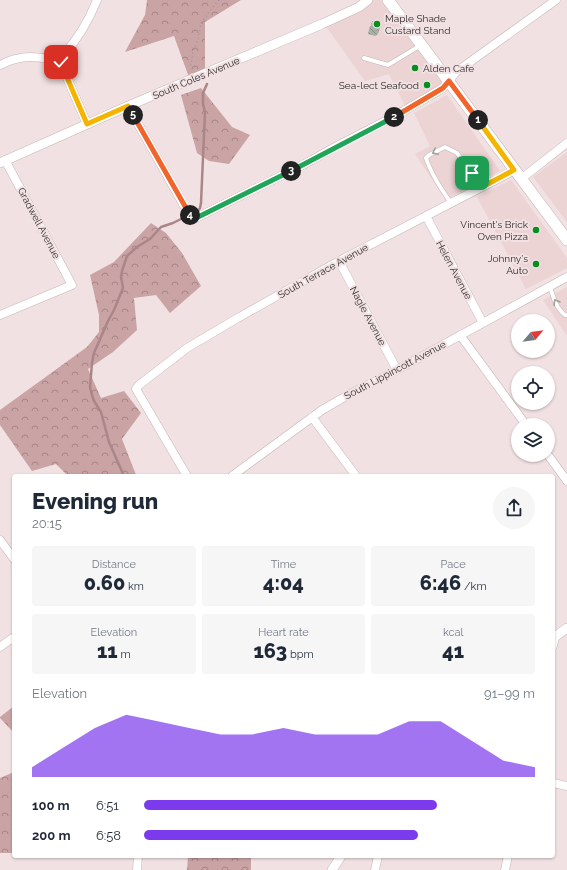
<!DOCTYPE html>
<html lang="en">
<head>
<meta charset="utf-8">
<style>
  :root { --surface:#fff; --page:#f6f6f7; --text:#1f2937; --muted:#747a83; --accent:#7c3aed }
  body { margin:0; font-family:Raleway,sans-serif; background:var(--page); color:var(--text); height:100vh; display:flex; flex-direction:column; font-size:15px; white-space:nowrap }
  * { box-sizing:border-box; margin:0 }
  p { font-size:13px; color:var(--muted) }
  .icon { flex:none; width:22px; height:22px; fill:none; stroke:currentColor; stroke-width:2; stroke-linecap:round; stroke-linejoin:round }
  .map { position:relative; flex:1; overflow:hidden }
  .details { position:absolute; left:12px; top:474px; width:543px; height:384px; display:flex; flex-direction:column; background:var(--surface); border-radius:4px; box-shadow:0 1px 3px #0004 }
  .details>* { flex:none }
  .needle { width:26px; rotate:61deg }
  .controls { position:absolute; left:511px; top:314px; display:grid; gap:8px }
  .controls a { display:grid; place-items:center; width:44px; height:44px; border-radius:50%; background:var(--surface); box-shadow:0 1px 3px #0004; font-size:20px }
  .pin { position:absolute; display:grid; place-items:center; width:34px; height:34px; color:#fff; margin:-17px; border-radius:8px; box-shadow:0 2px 6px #0006 }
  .km { position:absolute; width:20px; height:20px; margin:-10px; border-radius:50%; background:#222; color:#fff; font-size:11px; line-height:20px; text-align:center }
  .round { display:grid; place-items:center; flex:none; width:42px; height:42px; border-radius:21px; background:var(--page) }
  .head { display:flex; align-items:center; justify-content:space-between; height:68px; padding:0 20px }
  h1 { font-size:22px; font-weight:800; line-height:30px }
  .figures { display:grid; grid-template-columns:repeat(3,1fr); gap:6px; height:68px; padding:4px 20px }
  .figures div { display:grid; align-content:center; border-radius:4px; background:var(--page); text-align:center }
  .figures b { font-size:20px; font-weight:800 }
  .figures small { font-size:11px; font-weight:400 }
  .figures p { font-size:11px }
  .chart { height:112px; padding:8px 20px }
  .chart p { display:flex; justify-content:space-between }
  .chart svg { width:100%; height:72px; margin-top:4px; fill:var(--accent); opacity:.7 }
  ul { padding:0 20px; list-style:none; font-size:13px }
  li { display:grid; grid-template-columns:64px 48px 1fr; align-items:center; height:30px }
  li i { height:10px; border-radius:5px; background:var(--accent) }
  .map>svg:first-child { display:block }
  .built { fill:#ecd3d4 }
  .forest { fill:url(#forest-crowns) }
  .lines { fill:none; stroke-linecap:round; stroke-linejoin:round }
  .stream { stroke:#ab8688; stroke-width:2.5 }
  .building { fill:url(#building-back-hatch) }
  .service-casing { stroke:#c5b6b6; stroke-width:5 }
  .minor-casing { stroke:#c5b6b6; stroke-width:9 }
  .tertiary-casing { stroke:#c5b6b6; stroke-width:10 }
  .secondary-casing { stroke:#c5b6b6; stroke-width:12 }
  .path { stroke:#a29697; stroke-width:1.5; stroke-dasharray:1 3; stroke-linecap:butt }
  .service { stroke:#fff; stroke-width:4 }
  .minor { stroke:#fff; stroke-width:8 }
  .tertiary { stroke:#fff; stroke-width:9 }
  .secondary { stroke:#fff; stroke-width:11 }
  .oneway { stroke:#a2a0a0 }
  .split-1-casing { stroke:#fff; stroke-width:8 }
  .split-2-casing { stroke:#fff; stroke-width:8 }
  .split-3-casing { stroke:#fff; stroke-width:8 }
  .split-4-casing { stroke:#fff; stroke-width:8 }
  .split-5-casing { stroke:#fff; stroke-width:8 }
  .split-6-casing { stroke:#fff; stroke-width:8 }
  .split-1 { stroke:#f5b400; stroke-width:5 }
  .split-2 { stroke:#f0652b; stroke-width:5 }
  .split-3 { stroke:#22a559; stroke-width:5 }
  .split-4 { stroke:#22a559; stroke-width:5 }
  .split-5 { stroke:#f0652b; stroke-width:5 }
  .split-6 { stroke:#f5b400; stroke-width:5 }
  .poi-dot { fill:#068f1f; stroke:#f1e1e2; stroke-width:1.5 }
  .labels { text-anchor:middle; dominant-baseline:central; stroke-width:4; stroke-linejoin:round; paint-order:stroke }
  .poi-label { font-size:10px; fill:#312b2b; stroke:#f1e1e2; text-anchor:end }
  .street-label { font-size:10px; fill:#312b2b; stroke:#f1e1e2 }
</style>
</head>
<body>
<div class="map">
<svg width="567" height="870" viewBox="0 0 567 870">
  <defs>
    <pattern id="forest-crowns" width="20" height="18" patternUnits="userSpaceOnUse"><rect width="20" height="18" fill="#caa3a5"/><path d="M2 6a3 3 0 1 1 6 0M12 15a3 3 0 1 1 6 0" fill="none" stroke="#a58587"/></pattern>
    <pattern id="building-back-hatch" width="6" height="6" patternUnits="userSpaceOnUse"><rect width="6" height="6" fill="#a6b0a6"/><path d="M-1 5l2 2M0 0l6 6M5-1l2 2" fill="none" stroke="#888f87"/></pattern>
  </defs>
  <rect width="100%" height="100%" fill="#f1e1e2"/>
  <!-- built -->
  <path class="built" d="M371,0H386L447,83L406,108L389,74L365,81L325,25Z
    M447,95L500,171L446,200L415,154L430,146L414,113Z
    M567,152V222L533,177Z
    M511,180L567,258V268L526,289L477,197Z
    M567,287V336L543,300Z"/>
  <!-- forest -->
  <path class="forest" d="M147,0H241L205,22V76L191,83L174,36L125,52L145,15Z
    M201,88L232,127L250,135L229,164L209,161L197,153L181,95Z
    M151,223L166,233L182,253L201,286L170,313L156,295L134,298L137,330L113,352L88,369L101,398L124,391L141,413L122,439L136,475L134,476H68L56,464L32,471L0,425V410L87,347L99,332V315L90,275L114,262Z
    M14,706V733L0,718V717Z
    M14,772V853H0V778Z
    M188,856H251V870H187Z"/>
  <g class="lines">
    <!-- stream -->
    <path class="stream" d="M197,212L200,208L201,203L205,112L203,104V93L207,84
      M124,476L109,442L101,412L94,401L92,395L90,387L92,363L94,353L108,321L114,310L123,288L121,277L122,271L127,256L137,247L150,239L161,227L173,223L183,218"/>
  </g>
  <!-- building -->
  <path class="building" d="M372,21L381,24L378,34L375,36L368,34L370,26H371Z"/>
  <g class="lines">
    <defs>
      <path id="service" d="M364,58L388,65L421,45
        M451,203C441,189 431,174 426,158L429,155L445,147L457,153L482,187
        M550,286C553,297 556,308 565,315H567"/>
      <path id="minor" d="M61,62L62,57L64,54C78,39 89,20 97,0
        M0,65C5,63 10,60 16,59C29,55 48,58 61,62L62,66L87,124
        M128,106L192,220L303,165L335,147L397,115L443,88L456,72L556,0
        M521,179L567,143
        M426,216L483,323
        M339,261L397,370
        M0,315L72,285L5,160
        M460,335L526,425
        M312,417L356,476
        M548,455L567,481
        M187,476L136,389L139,385L187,348L236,319L339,261L515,170
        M232,476L322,410L348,395L397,370L567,277
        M0,540L14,559
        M553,646L555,637
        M0,647L14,637
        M553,783L567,786
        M137,870L138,856
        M375,870L378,856
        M505,870L508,856"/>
      <path id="tertiary" d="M0,163L128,106L322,24L359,7L368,0
        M553,638L567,628
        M332,870L341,856"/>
      <path id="secondary" d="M388,0L567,240"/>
    </defs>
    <!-- service casing -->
    <use href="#service" class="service-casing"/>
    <!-- minor casing -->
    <use href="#minor" class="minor-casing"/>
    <!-- tertiary casing -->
    <use href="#tertiary" class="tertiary-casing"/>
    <!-- secondary casing -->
    <use href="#secondary" class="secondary-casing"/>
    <!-- path -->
    <path class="path" d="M193,69L191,65L193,51L198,40L201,23L209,12L219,0"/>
    <!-- service -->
    <use href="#service" class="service"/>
    <!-- minor -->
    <use href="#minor" class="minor"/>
    <!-- tertiary -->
    <use href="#tertiary" class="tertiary"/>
    <!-- secondary -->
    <use href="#secondary" class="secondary"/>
  </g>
  <!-- one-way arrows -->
  <defs><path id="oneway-chevron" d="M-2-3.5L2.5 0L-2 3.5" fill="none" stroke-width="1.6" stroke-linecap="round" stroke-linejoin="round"/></defs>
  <g class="oneway">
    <use href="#oneway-chevron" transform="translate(435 152) rotate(153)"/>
    <use href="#oneway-chevron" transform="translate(556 302) rotate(-120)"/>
  </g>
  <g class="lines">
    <defs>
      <path id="split-1" d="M472,173L482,187L514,170L478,120"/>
      <path id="split-2" d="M394,117L443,88L449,81L478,120"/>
      <path id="split-3" d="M291,171L394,117"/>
      <path id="split-4" d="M190,215L192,220L291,171"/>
      <path id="split-5" d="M133,115L190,215"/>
      <path id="split-6" d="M61,62L62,66L87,124L128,106L133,115"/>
    </defs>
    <!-- split-1 casing -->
    <use href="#split-1" class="split-1-casing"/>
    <!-- split-2 casing -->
    <use href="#split-2" class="split-2-casing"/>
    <!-- split-3 casing -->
    <use href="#split-3" class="split-3-casing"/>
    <!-- split-4 casing -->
    <use href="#split-4" class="split-4-casing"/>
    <!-- split-5 casing -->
    <use href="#split-5" class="split-5-casing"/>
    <!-- split-6 casing -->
    <use href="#split-6" class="split-6-casing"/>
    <!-- split-1 -->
    <use href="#split-1" class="split-1"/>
    <!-- split-2 -->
    <use href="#split-2" class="split-2"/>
    <!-- split-3 -->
    <use href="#split-3" class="split-3"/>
    <!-- split-4 -->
    <use href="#split-4" class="split-4"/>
    <!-- split-5 -->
    <use href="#split-5" class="split-5"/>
    <!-- split-6 -->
    <use href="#split-6" class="split-6"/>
  </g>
  <!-- markers -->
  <g class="poi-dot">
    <circle cx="377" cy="24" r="4"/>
    <circle cx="415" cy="68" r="4"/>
    <circle cx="427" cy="85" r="4"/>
    <circle cx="536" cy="230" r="4"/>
    <circle cx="536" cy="264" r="4"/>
  </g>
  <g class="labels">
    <!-- poi labels -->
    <g class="poi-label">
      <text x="385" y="18" text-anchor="start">Maple Shade<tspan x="385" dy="12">Custard Stand</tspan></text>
      <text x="423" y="68" text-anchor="start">Alden Cafe</text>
      <text x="419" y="85">Sea-lect Seafood</text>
      <text x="528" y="224">Vincent's Brick<tspan x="528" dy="12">Oven Pizza</tspan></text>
      <text x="528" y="258">Johnny's<tspan x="528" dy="12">Auto</tspan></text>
    </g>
    <!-- street labels -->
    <g class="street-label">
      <text transform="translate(196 78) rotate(-23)">South Coles Avenue</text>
      <text transform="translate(39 223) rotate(62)">Gradwell Avenue</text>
      <text transform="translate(454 270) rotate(62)">Helen Avenue</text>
      <text transform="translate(323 271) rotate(-29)">South Terrace Avenue</text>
      <text transform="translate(368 316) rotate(62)">Nagle Avenue</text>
      <text transform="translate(395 370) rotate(-28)">South Lippincott Avenue</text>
    </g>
  </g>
</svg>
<div class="controls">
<a><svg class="needle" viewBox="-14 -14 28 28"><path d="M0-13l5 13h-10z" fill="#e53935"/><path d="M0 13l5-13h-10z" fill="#747a83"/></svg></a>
<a><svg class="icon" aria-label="locate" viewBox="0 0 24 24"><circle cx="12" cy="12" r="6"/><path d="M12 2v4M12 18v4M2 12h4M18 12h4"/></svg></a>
<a><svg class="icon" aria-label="layers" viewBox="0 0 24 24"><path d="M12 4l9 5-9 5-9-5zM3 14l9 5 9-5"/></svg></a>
</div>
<div class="pin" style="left:472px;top:173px;background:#1e9e55"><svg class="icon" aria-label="arrive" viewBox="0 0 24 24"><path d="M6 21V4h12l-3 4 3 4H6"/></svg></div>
<div class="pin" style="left:61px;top:62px;background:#d93025"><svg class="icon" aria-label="check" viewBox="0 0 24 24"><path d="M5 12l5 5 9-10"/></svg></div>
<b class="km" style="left:478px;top:120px">1</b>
<b class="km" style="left:394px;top:117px">2</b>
<b class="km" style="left:291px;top:171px">3</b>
<b class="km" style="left:190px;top:215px">4</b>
<b class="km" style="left:133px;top:115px">5</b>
<section class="details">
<div class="head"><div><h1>Evening run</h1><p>20:15</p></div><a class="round"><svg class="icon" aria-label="share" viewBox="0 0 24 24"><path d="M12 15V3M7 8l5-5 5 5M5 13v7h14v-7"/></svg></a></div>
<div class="figures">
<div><p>Distance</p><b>0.60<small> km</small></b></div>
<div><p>Time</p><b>4:04</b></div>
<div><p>Pace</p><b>6:46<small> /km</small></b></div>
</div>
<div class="figures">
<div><p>Elevation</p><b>11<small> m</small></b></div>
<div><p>Heart rate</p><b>163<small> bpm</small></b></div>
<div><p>kcal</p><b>41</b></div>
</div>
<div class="chart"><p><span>Elevation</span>91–99 m</p>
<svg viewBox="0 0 160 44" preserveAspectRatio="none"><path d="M0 44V38L10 26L20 14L30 6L40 10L50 14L60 18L70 18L80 14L90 18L100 18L110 18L120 10L130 10L140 22L150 34L160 38V44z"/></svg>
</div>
<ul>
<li><b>100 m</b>6:51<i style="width:75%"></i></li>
<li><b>200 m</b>6:58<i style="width:70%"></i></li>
</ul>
</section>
</div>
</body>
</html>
